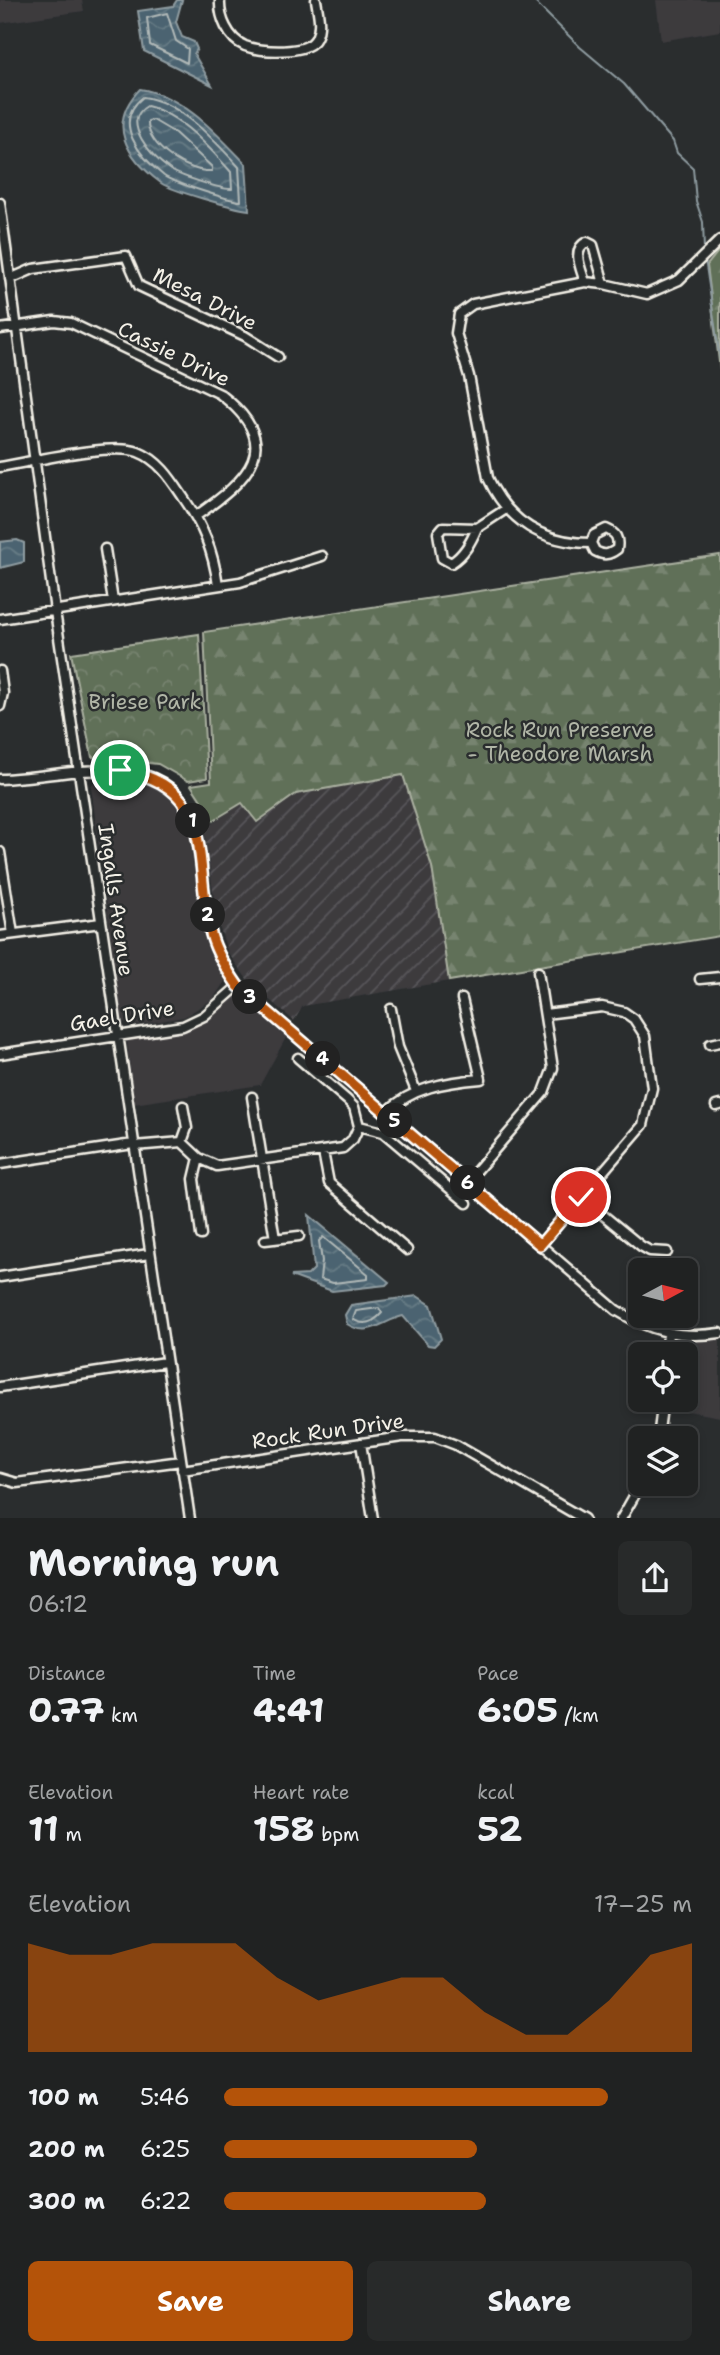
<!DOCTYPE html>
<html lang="en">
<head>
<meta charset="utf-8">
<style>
  :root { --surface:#202222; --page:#282a2a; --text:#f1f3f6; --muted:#a2a4a5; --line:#3d3f40; --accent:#b45309 }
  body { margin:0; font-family:"Shantell Sans",sans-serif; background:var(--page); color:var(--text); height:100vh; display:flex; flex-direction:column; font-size:26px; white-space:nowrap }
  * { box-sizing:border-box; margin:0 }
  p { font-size:23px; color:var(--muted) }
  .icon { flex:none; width:38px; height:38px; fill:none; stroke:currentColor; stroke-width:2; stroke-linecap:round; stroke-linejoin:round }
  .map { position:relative; height:1518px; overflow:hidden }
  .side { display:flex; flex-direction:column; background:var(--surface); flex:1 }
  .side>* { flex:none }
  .needle { width:46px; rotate:83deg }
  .buttons { position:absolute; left:628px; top:1258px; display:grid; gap:14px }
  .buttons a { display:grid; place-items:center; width:70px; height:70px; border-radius:10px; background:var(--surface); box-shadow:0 4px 10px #0003,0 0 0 2px var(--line); font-size:35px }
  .pin { position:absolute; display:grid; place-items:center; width:60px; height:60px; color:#fff; margin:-30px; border:4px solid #fff; border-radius:50%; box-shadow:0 2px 7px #0007 }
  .km { position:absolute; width:35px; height:35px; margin:-18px; border-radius:50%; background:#222; color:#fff; font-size:19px; line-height:35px; text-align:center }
  .round { display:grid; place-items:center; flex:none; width:74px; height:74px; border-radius:10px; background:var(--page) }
  .summary { display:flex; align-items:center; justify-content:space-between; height:119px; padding:0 28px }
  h1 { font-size:38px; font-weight:700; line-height:52px }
  .metrics { display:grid; grid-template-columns:repeat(3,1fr); gap:10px; height:119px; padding:7px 28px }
  .metrics div { display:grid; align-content:center }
  .metrics b { font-size:35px; font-weight:700 }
  .metrics small { font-size:19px; font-weight:400 }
  .metrics p { font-size:19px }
  .chart { height:196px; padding:14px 28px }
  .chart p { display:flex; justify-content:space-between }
  .chart svg { width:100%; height:126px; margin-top:7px; fill:var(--accent); opacity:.7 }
  .action { display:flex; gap:14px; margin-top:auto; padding:14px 28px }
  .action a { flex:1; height:80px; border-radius:10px; background:var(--accent); color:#fff; font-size:28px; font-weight:700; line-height:80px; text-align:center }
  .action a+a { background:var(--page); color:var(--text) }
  ul { padding:0 28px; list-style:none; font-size:23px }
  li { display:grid; grid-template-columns:112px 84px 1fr; align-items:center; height:52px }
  li i { height:18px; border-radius:9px; background:var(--accent) }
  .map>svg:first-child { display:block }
  .built { fill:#3c3a3e }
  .industrial { fill:url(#industrial-furrows) }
  .forest { fill:url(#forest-firs); stroke:#aab0a0; stroke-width:2 }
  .park { fill:url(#park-crowns); stroke:#aab0a0; stroke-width:2 }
  .water { fill:url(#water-waves); stroke:#8f9ca1; stroke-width:2 }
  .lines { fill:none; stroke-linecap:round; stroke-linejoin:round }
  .shore { stroke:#b1b9b8; stroke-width:2 }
  .stream { stroke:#8f9ca1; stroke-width:2 }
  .minor-casing { stroke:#f4f1e8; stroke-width:13 }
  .minor { stroke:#2a2d2e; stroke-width:8 }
  .route-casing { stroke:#fff; stroke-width:14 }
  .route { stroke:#b45309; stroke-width:9 }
  .labels { text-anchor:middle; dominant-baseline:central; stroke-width:5; stroke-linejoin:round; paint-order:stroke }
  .street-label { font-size:21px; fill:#f4f1e8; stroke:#2a2d2e }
  .park-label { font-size:21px; fill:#b1b6a7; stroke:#2a2d2e }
</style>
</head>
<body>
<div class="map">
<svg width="720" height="1519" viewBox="0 0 720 1519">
  <defs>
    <pattern id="industrial-furrows" width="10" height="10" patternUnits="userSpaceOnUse" patternTransform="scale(1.75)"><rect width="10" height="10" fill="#3c3a3e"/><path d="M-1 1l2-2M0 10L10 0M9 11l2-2" fill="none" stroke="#59575a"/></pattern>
    <pattern id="forest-firs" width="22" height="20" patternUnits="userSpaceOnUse" patternTransform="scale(1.75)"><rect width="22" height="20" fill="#606f58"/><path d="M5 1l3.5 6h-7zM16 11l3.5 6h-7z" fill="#778470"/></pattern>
    <pattern id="park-crowns" width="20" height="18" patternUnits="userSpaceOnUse" patternTransform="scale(1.75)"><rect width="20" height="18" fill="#606f58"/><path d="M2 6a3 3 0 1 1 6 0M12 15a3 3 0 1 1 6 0" fill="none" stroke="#778470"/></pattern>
    <pattern id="water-waves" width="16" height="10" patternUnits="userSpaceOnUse" patternTransform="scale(1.75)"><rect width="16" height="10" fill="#4c6471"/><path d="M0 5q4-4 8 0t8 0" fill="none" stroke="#667b85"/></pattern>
  </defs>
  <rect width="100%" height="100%" fill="#2a2d2e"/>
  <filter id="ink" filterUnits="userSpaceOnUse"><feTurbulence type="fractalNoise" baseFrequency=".0143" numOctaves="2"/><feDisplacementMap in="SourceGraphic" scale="14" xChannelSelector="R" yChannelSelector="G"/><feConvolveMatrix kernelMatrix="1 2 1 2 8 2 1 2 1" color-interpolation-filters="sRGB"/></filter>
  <g filter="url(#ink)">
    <!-- built -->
    <path class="built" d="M0,0H82L84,11L0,23Z
      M656,0H720V31L661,41Z
      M113,774L137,775L158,783L177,799L188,819L207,937L226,980L213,999L184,1017L133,1026L125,1023L121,1016L91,786L97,778Z
      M240,995L288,1034L260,1085L134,1104L127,1041L133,1036L199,1024L231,996Z
      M671,1337L694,1340L720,1338V1417L666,1407L667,1400H686V1354H670Z"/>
    <!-- industrial -->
    <path class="industrial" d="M403,775L432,867L449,981L303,1006L294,1021L250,983L228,953L217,920L204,829L242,803L257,822L296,794Z"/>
    <!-- forest -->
    <path class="forest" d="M720,249V370L707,265Z
      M720,555V936L449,981L432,867L403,775L296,794L257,822L242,803L209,823L204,805L191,785L211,782L204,632Z"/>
    <!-- park -->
    <path class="park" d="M199,634L207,778L188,781L158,764L92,757L71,653Z"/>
    <!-- water -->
    <path class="water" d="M177,0H182L176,22L182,37L194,42L197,49L194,54L212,85L144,51L138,11L173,6Z
      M140,89C184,96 216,133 246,164L249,210C233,208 172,191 161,183C126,157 106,124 140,89Z
      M17,540L24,543V562L0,568V542Z
      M309,1215L389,1282L386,1285L332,1291L291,1276L308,1275L314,1269Z
      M417,1296L431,1305L441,1339L434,1346L428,1345L403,1316C382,1321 369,1338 347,1324L345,1315L351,1305Z"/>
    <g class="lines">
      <!-- shore -->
      <path class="shore" d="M167,13L176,41L188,49L187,63L150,45L147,18Z
        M143,97C181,102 214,140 239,167L241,201C231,201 172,182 164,176C140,157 111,122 143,97Z
        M147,106C180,114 210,148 231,172L232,189C222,190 177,175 169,169C153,157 119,122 147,106Z
        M153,120L175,133L212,167V171C189,173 146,147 148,121Z
        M323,1237L368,1274V1279L333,1283L320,1279L322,1261L319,1241Z
        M379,1308L382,1313C374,1322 364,1327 353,1319L356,1311Z"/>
      <!-- stream -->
      <path class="stream" d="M533,0L580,47L624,84L673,141L677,153L693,168L696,201L703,222L704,250
        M705,259L720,359"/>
      <defs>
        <path id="minor" d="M220,0C219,17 228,39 245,46C261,52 308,55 316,38C322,26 318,13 316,0
          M0,203L55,611L190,1519
          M10,279L33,269L126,256L139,286L245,336L278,357
          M585,282C581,269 571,249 587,242L593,245L604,284
          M0,329L54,321L71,323L220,394C287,445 248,480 196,516
          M0,467C30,462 112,442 138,452C159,460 171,479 183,497C203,526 213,550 218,585
          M477,528C471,542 464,555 451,563L442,558L438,533L443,527L477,528L506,509
          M591,543L594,535L606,529C616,533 619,538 617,549C609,555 604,556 595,551L591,543C544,543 508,522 488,478L469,376L456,333L459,314L473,304L585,282L604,284L647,294L679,280L720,240
          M105,549L113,601
          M0,619L240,582L322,556
          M0,671L3,693L0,706
          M0,779C40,778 82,767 122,771C215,778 194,869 211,934C216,953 227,970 238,986L616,1310C650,1331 680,1339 720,1333
          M0,852L13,934
          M0,936L101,923
          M700,979L720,977
          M391,1009L398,1047L416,1091
          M710,1044L720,1042
          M0,1054L183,1026L204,1016L238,986
          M298,1058L347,1100L354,1107L359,1126
          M252,1097L275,1239
          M716,1106L720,1105
          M386,1113C411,1087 446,1082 481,1079L462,999
          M359,1126L383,1132L467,1203
          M182,1142L187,1128L183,1106
          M134,1146L182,1142L199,1158L217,1166L343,1148L353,1139L359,1126
          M323,1152L329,1183L407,1250
          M199,1158L194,1179L201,1235
          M0,1164L133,1144
          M467,1182L544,1092L553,1068L538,972
          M581,1197L641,1246L650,1251L667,1252
          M265,1240L299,1236
          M540,1245L643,1125L652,1088L645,1036L634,1019L624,1012L602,1007L545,1014
          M0,1277L149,1254
          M666,1354L668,1334
          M0,1387L165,1362
          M658,1438L663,1400
          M361,1443L373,1519
          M182,1470L402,1437H435L456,1445L584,1519
          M0,1478L17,1483L181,1461
          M621,1519L641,1484"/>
      </defs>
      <!-- minor casing -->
      <use href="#minor" class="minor-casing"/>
      <!-- minor -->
      <use href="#minor" class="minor"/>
    </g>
  </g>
  <g class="lines" filter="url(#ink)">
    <defs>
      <path id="route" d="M120,770C219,785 192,860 211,934C216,953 227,970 238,986L540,1245L581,1197"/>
    </defs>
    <!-- route casing -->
    <use href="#route" class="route-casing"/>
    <!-- route -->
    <use href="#route" class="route"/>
  </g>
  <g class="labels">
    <!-- street labels -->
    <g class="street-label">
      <text transform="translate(205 299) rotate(27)">Mesa Drive</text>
      <text transform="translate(174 354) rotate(26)">Cassie Drive</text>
      <text transform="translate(116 900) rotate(82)">Ingalls Avenue</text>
      <text transform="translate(122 1016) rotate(-9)">Gael Drive</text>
      <text transform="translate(328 1431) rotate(-8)">Rock Run Drive</text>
    </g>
    <!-- park labels -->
    <g class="park-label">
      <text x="145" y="702">Briese Park</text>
      <text x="560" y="730">Rock Run Preserve<tspan x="560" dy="24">- Theodore Marsh</tspan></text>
    </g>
  </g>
</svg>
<div class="buttons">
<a><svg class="needle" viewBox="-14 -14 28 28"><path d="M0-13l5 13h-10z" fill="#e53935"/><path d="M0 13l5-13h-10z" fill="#a2a4a5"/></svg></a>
<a><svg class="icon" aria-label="locate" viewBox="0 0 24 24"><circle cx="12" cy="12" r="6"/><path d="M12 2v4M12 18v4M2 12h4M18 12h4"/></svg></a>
<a><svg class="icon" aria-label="layers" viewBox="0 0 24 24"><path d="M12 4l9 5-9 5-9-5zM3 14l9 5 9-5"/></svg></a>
</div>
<div class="pin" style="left:120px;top:770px;background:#1e9e55"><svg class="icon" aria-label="arrive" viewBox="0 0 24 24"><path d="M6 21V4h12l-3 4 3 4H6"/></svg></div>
<div class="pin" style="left:581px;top:1197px;background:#d93025"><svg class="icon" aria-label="check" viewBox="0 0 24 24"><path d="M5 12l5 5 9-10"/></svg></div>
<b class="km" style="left:193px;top:821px">1</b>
<b class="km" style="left:208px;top:915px">2</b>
<b class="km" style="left:250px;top:997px">3</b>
<b class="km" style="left:323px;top:1059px">4</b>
<b class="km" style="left:395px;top:1121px">5</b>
<b class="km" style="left:468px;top:1183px">6</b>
</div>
<section class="side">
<div class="summary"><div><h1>Morning run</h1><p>06:12</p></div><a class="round"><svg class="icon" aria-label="share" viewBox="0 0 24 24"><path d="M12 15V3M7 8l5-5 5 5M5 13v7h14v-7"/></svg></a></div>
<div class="metrics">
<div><p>Distance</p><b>0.77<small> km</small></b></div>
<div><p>Time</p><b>4:41</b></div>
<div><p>Pace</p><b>6:05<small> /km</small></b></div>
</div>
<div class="metrics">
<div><p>Elevation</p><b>11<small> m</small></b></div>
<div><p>Heart rate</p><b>158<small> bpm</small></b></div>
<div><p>kcal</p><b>52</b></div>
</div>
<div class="chart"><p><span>Elevation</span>17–25 m</p>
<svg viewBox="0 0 160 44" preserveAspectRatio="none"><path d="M0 44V6L10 10L20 10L30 6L40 6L50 6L60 18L70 26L80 22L90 18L100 18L110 30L120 38L130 38L140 26L150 10L160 6V44z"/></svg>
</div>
<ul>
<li><b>100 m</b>5:46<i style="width:82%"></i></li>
<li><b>200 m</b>6:25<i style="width:54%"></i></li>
<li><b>300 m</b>6:22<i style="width:56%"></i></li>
</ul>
<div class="action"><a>Save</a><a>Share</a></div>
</section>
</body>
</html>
